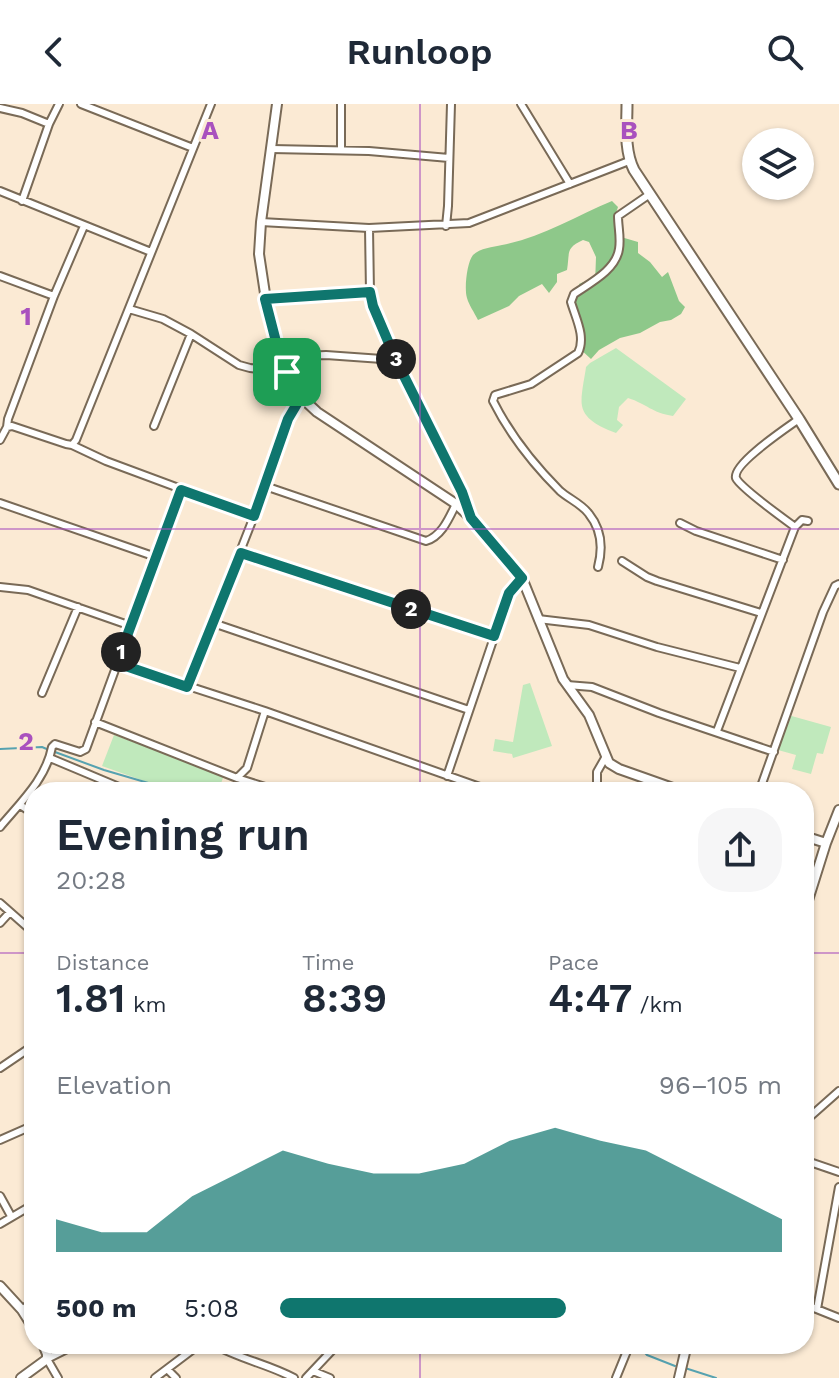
<!DOCTYPE html>
<html lang="en">
<head>
<meta charset="utf-8">
<style>
  :root { --surface:#fff; --page:#f6f6f7; --text:#1f2937; --muted:#747a83; --accent:#0f766e }
  body { margin:0; font-family:"Work Sans",sans-serif; background:var(--page); color:var(--text); height:100vh; display:flex; flex-direction:column; font-size:30px; white-space:nowrap }
  * { box-sizing:border-box; margin:0 }
  p { font-size:26px; color:var(--muted) }
  .icon { flex:none; width:44px; height:44px; fill:none; stroke:currentColor; stroke-width:2; stroke-linecap:round; stroke-linejoin:round }
  .map { position:relative; flex:1; overflow:hidden }
  .details { position:absolute; left:24px; top:678px; width:790px; height:572px; display:flex; flex-direction:column; background:var(--surface); border-radius:32px; box-shadow:0 2px 6px #0004 }
  .details>* { flex:none }
  .controls { position:absolute; left:742px; top:24px; display:grid; gap:16px }
  .controls a { display:grid; place-items:center; width:72px; height:72px; border-radius:50%; background:var(--surface); box-shadow:0 2px 6px #0004; font-size:40px }
  .pin { position:absolute; display:grid; place-items:center; width:68px; height:68px; color:#fff; margin:-34px; border-radius:16px; box-shadow:0 4px 12px #0006 }
  .km { position:absolute; width:40px; height:40px; margin:-20px; border-radius:50%; background:#222; color:#fff; font-size:22px; line-height:40px; text-align:center }
  .round { display:grid; place-items:center; flex:none; width:84px; height:84px; border-radius:32px; background:var(--page) }
  .head { display:flex; align-items:center; justify-content:space-between; height:136px; padding:0 32px }
  h1 { font-size:44px; font-weight:600; line-height:60px }
  .figures { display:grid; grid-template-columns:repeat(3,1fr); gap:12px; height:136px; padding:8px 32px }
  .figures div { display:grid; align-content:center }
  .figures b { font-size:40px; font-weight:600 }
  .figures small { font-size:22px; font-weight:400 }
  .figures p { font-size:22px }
  .chart { height:224px; padding:16px 32px }
  .chart p { display:flex; justify-content:space-between }
  .chart svg { width:100%; height:144px; margin-top:8px; fill:var(--accent); opacity:.7 }
  ul { padding:0 32px; list-style:none; font-size:26px }
  li { display:grid; grid-template-columns:128px 96px 1fr; align-items:center; height:60px }
  li i { height:20px; border-radius:10px; background:var(--accent) }
  header { display:flex; justify-content:space-between; align-items:center; height:104px; padding:0 32px; background:var(--surface); font-size:36px; font-weight:600 }
  .map>svg:first-child { display:block }
  .green { fill:#c0e9bc }
  .forest { fill:#8ec88a }
  .lines { fill:none; stroke-linecap:round; stroke-linejoin:round }
  .stream { stroke:#56a2b0; stroke-width:2 }
  .minor-casing { stroke:#796a57; stroke-width:10 }
  .tertiary-casing { stroke:#796a57; stroke-width:12 }
  .secondary-casing { stroke:#796a57; stroke-width:13 }
  .minor { stroke:#fff; stroke-width:6 }
  .tertiary { stroke:#fff; stroke-width:8 }
  .secondary { stroke:#fff; stroke-width:9 }
  .route-casing { stroke:#fff; stroke-width:16 }
  .route { stroke:#0f766e; stroke-width:10 }
  .grid { fill:none; stroke:#a951be; stroke-width:2; stroke-opacity:0.55 }
  .grid-label { font-size:26px; text-anchor:middle; font-weight:bold; fill:#a951be; stroke:#fbead4; stroke-width:6; stroke-linejoin:round; paint-order:stroke }
</style>
</head>
<body>
<header><svg class="icon" aria-label="back" viewBox="0 0 24 24"><path d="M15 5l-7 7 7 7"/></svg>Runloop<svg class="icon" aria-label="search" viewBox="0 0 24 24"><circle cx="10" cy="10" r="6"/><path d="M15 15l6 6"/></svg></header>
<div class="map">
<svg width="839" height="1274" viewBox="0 0 839 1274">
  <rect width="100%" height="100%" fill="#fbead4"/>
  <!-- green -->
  <path class="green" d="M616,244L686,295L673,312C652,309 647,300 628,294L619,303L617,316L623,321L616,329C603,324 585,317 582,302C580,293 585,272 586,263L590,259Z
    M530,579L552,642L513,654L512,650L493,647L495,635L513,638L523,581Z
    M788,611L831,623L823,650L817,649L811,670L792,665L796,651L778,646Z
    M114,631L224,671L218,688H175L102,662Z"/>
  <!-- forest -->
  <path class="forest" d="M612,97L618,103L615,112L618,142L621,133L638,138V149L650,158L662,173L668,168L679,197L685,203L681,210L671,216L660,218L640,229L620,234L599,246L591,255L579,244L581,226L574,204V194L580,190L579,180L588,176L595,180L596,153L589,138L583,136C565,144 570,149 567,166L557,170V178L549,189L542,180L519,192L509,202L478,216C474,208 469,201 467,194C464,185 467,158 473,151C480,144 493,143 502,141C540,134 576,112 612,97Z"/>
  <g class="lines">
    <!-- stream -->
    <path class="stream" d="M0,645L42,643L49,646
      M55,648L104,666L179,688
      M637,1240L647,1251L675,1262
      M685,1264L716,1274"/>
    <defs>
      <path id="minor" d="M81,0L193,44
        M341,0V46
        M521,0L570,80
        M0,4L22,9L49,20L22,97
        M49,20L59,0
        M272,45L369,47L449,54
        M0,87L151,148
        M261,118L369,124
        M446,122L448,102L451,0
        M0,172L54,192
        M265,195L370,188
        M129,205L163,215L191,230L239,261L250,264L287,268
        M280,253L326,251L396,256
        M154,322L191,230
        M7,323L12,322L66,340L72,341L76,336L211,0
        M0,336L7,323L8,315L54,192L84,122
        M72,341L106,357L254,412L288,315L301,293
        M265,382L426,437C442,432 449,414 456,400
        M0,399L156,453
        M470,410L462,388L396,256L373,202L370,188L369,124L469,119L629,57
        M680,419L696,427L783,456
        M795,423C784,415 740,383 736,374C732,360 788,323 799,315
        M241,449L494,532
        M622,457L647,473L657,477L761,509
        M598,463C603,444 602,426 589,410C582,400 569,395 560,387C534,361 509,329 493,297L495,291L531,280L578,249C586,233 576,215 571,198L574,190C590,179 616,166 619,145C621,134 618,123 618,112L650,90
        M0,483L28,486L131,522
        M538,515L589,521L657,543L740,564
        M213,519L469,606
        M117,559L265,607L494,688
        M567,581L592,583L659,609L774,648
        M187,583L254,412
        M42,589L78,503
        M95,618L237,674L281,688
        M717,627L795,423L802,416L808,417
        M50,654L131,688
        M447,672L509,489L522,474
        M237,674L247,664L265,607
        M597,688V668L605,654
        M759,688L823,508L835,482L839,480
        M20,701L34,710
        M0,723C20,699 46,675 52,643L55,640L80,648L86,645L181,386
        M0,799L34,829
        M0,819L10,808
        M0,964L34,941
        M804,1018L839,987
        M0,1036L34,1021
        M804,1056L839,1068
        M0,1092L11,1112
        M0,1120L34,1100
        M804,1200L839,1214
        M817,1205L839,1083
        M22,1206L34,1196
        M213,1240C239,1255 268,1260 294,1274
        M167,1265L176,1274
        M313,1267L330,1274
        M58,1274L47,1255L77,1240
        M155,1274L200,1240
        M306,1274L338,1240
        M616,1274L627,1247"/>
      <path id="tertiary" d="M277,0L261,118L259,150L269,216L280,253L287,268L301,293L317,308L456,400L471,414L516,465L522,474L563,575L589,611L609,659L619,665L684,688
        M804,732L826,739
        M804,809L826,739L839,706
        M0,1182L22,1206L34,1225
        M21,1274L47,1255V1250L43,1240
        M679,1274L687,1240"/>
      <path id="secondary" d="M627,0C627,22 624,46 634,66L799,315L839,380"/>
    </defs>
    <!-- minor casing -->
    <use href="#minor" class="minor-casing"/>
    <!-- tertiary casing -->
    <use href="#tertiary" class="tertiary-casing"/>
    <!-- secondary casing -->
    <use href="#secondary" class="secondary-casing"/>
    <!-- minor -->
    <use href="#minor" class="minor"/>
    <!-- tertiary -->
    <use href="#tertiary" class="tertiary"/>
    <!-- secondary -->
    <use href="#secondary" class="secondary"/>
  </g>
  <g class="lines">
    <defs>
      <path id="route" d="M370,188L373,202L396,256L462,388L471,414L522,474L509,489L494,532L241,449L187,583L117,559L181,386L254,412L288,315L301,293L280,253L265,195Z"/>
    </defs>
    <!-- route casing -->
    <use href="#route" class="route-casing"/>
    <!-- route -->
    <use href="#route" class="route"/>
  </g>
  <!-- grid -->
  <path class="grid" d="M420,0V688M0,425H839M0,849H34M804,849H839M420,1240V1274"/>
  <g class="grid-label">
    <text x="210" y="35">A</text>
    <text x="629" y="35">B</text>
    <text x="26" y="221">1</text>
    <text x="26" y="646">2</text>
  </g>
</svg>
<div class="controls">
<a><svg class="icon" aria-label="layers" viewBox="0 0 24 24"><path d="M12 4l9 5-9 5-9-5zM3 14l9 5 9-5"/></svg></a>
</div>
<div class="pin" style="left:287px;top:268px;background:#1e9e55"><svg class="icon" aria-label="arrive" viewBox="0 0 24 24"><path d="M6 21V4h12l-3 4 3 4H6"/></svg></div>
<b class="km" style="left:121px;top:548px">1</b>
<b class="km" style="left:411px;top:505px">2</b>
<b class="km" style="left:396px;top:255px">3</b>
<section class="details">
<div class="head"><div><h1>Evening run</h1><p>20:28</p></div><a class="round"><svg class="icon" aria-label="share" viewBox="0 0 24 24"><path d="M12 15V3M7 8l5-5 5 5M5 13v7h14v-7"/></svg></a></div>
<div class="figures">
<div><p>Distance</p><b>1.81<small> km</small></b></div>
<div><p>Time</p><b>8:39</b></div>
<div><p>Pace</p><b>4:47<small> /km</small></b></div>
</div>
<div class="chart"><p><span>Elevation</span>96–105 m</p>
<svg viewBox="0 0 160 44" preserveAspectRatio="none"><path d="M0 44V34L10 38L20 38L30 27L40 20L50 13L60 17L70 20L80 20L90 17L100 10L110 6L120 10L130 13L140 20L150 27L160 34V44z"/></svg>
</div>
<ul>
<li><b>500 m</b>5:08<i style="width:57%"></i></li>
</ul>
</section>
</div>
</body>
</html>
